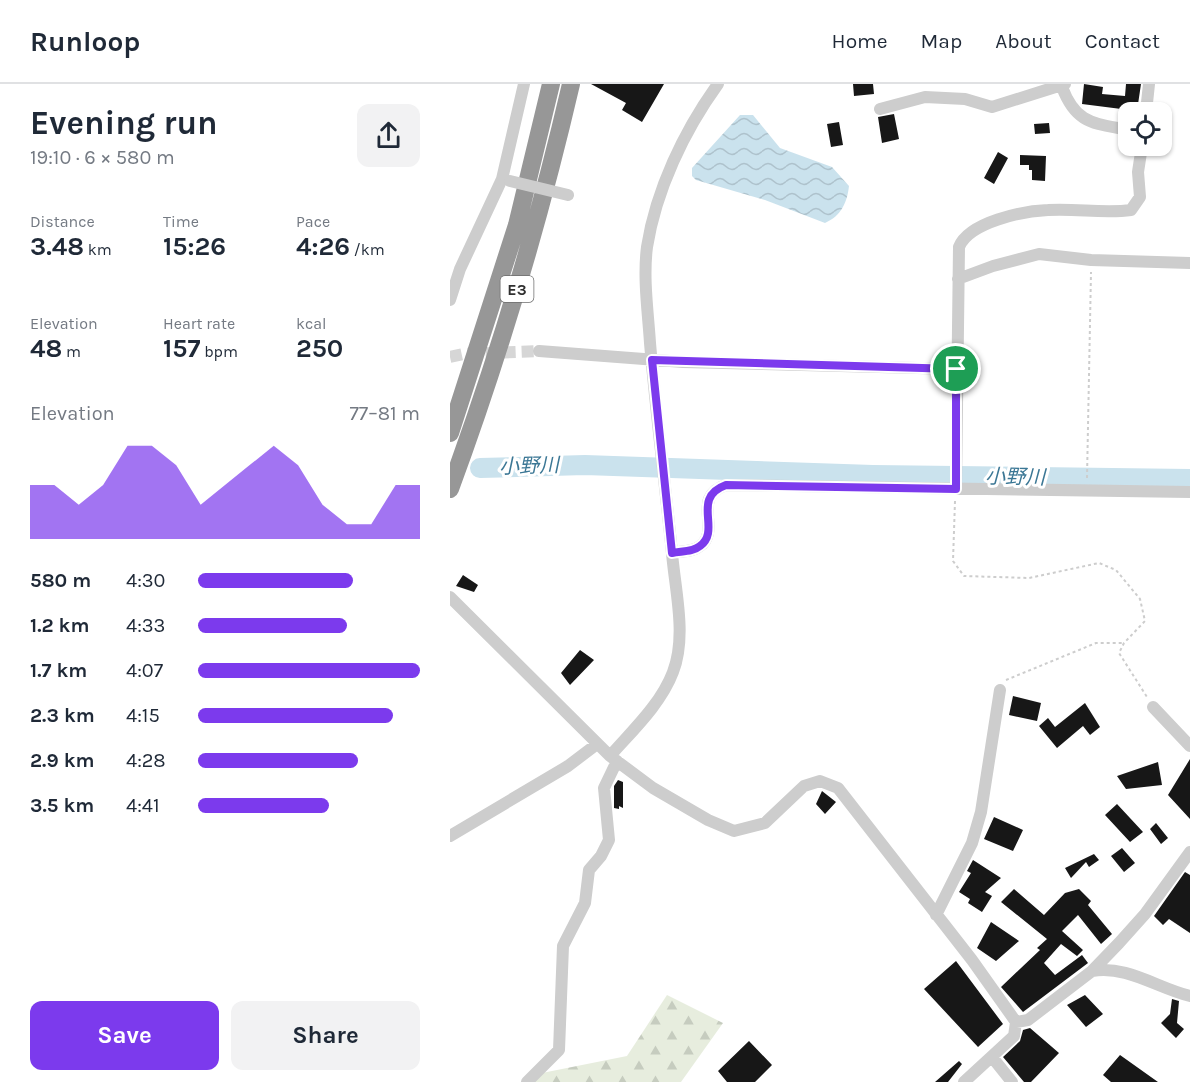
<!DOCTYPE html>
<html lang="en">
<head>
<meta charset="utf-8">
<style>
  :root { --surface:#fff; --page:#f2f2f3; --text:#1f2937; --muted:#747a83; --line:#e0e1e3; --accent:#7c3aed }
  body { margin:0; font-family:Karla,"Noto Sans JP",sans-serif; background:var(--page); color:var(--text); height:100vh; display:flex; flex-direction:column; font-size:22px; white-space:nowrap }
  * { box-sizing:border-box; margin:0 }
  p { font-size:20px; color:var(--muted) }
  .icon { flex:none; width:33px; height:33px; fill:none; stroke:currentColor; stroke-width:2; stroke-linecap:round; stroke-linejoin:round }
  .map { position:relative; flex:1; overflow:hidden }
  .drawer { display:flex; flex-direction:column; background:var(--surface); width:450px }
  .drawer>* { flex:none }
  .fabs { position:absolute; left:668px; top:18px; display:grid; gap:12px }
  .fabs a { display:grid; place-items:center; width:54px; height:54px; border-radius:12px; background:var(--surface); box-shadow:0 2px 4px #0004; font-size:30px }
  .pin { position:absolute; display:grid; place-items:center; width:51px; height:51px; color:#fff; margin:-26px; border:3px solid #fff; border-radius:50%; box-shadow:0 2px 6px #0007 }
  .round { display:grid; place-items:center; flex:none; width:63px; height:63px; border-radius:12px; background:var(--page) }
  .summary { display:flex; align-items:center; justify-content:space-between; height:102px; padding:0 30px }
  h1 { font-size:33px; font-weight:700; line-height:45px }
  .figures { display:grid; grid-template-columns:repeat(3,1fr); gap:9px; height:102px; padding:6px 30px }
  .figures div { display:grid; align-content:center }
  .figures b { font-size:26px; font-weight:700 }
  .figures small { font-size:16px; font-weight:400 }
  .figures p { font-size:16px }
  .chart { height:168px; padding:12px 30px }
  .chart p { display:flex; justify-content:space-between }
  .chart svg { width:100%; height:108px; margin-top:6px; fill:var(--accent); opacity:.7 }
  .action { display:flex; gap:12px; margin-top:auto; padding:12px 30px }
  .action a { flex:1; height:69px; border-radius:12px; background:var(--accent); color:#fff; font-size:24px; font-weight:700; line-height:69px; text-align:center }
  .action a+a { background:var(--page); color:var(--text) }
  ul { padding:0 30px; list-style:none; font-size:20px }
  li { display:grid; grid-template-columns:96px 72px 1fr; align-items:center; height:45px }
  li i { height:15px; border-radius:8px; background:var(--accent) }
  header { display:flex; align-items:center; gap:36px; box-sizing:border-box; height:84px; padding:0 30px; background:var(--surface); border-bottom:2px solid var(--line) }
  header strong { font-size:28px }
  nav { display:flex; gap:33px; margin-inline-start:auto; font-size:21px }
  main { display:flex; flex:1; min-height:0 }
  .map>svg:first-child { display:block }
  .forest { fill:url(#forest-firs) }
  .water { fill:url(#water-waves) }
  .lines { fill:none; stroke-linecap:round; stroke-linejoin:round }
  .river { stroke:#cae2ed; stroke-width:20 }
  .building { fill:#171717 }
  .minor-tunnel { stroke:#d6d6d6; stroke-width:12; stroke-dasharray:12 6; stroke-linecap:butt }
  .path { stroke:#cdcdcd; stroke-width:2; stroke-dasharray:3 3; stroke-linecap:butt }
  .minor { stroke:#cdcdcd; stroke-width:12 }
  .highway { stroke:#979797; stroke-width:18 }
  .minor-bridge { stroke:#cdcdcd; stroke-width:12 }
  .route-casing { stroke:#fff; stroke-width:12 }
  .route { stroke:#7c3aed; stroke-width:8 }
  .labels { text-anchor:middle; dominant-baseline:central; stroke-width:6; stroke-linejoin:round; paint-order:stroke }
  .shield { fill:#fff; stroke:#6e6e6e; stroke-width:1.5 }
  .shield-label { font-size:16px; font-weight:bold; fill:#303030 }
  .water-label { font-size:20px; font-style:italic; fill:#3b7795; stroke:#fff }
</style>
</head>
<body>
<header>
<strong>Runloop</strong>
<nav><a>Home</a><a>Map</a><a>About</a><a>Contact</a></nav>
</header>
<main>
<section class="drawer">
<div class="summary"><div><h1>Evening run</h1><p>19:10 · 6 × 580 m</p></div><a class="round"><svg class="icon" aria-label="share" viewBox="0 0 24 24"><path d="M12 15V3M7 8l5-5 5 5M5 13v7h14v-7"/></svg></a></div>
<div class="figures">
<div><p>Distance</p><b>3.48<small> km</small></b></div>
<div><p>Time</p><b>15:26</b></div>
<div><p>Pace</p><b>4:26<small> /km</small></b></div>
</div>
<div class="figures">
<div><p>Elevation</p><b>48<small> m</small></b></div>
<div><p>Heart rate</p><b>157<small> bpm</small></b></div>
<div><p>kcal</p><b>250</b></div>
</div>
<div class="chart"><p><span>Elevation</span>77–81 m</p>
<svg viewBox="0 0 160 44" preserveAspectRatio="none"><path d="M0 44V22L10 22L20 30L30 22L40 6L50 6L60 14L70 30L80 22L90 14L100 6L110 14L120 30L130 38L140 38L150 22L160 22V44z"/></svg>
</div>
<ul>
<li><b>580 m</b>4:30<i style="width:70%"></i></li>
<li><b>1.2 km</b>4:33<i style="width:67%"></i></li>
<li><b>1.7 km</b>4:07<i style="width:100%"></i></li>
<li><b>2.3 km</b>4:15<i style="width:88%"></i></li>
<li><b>2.9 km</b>4:28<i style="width:72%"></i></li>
<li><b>3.5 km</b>4:41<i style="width:59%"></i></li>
</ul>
<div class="action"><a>Save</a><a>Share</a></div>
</section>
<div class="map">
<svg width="740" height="998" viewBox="0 0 740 998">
  <defs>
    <pattern id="forest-firs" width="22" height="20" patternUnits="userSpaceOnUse" patternTransform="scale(1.5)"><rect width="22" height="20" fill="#e7edde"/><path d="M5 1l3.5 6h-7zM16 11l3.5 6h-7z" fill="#c6ccbf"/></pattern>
    <pattern id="water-waves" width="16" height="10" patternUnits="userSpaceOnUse" patternTransform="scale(1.5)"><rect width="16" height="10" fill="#cae2ed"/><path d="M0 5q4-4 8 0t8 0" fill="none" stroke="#aec2cc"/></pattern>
  </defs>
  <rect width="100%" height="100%" fill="#fff"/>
  <!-- forest -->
  <path class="forest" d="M217,911L273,939L231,998H84L92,989L177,972Z"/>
  <!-- water -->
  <path class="water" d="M290,31H303L330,64L382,83L399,102C397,119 391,132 375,139L315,116L246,96L242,92V84Z"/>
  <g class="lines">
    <!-- river -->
    <path class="river" d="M30,384L135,381L423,391L740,395"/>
  </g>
  <!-- building -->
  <path class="building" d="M141,0H214L192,38L172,26L176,19Z
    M403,0H423L424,10L404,12Z
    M634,0L653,3L652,10L675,12L676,0H691L687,27L632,20Z
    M444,30L449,55L432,59L428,33Z
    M389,38L393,61L381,63L377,40Z
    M599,39L600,49L585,50L584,40Z
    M548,68L558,74L544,100L534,94Z
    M570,71L596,72L595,97L582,96V86H579V81H570Z
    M13,491L28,501L24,508L6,502Z
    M130,566L144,576L120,601L111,589Z
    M563,612L591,619L587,637L559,631Z
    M635,619L650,643L640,651L633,642L607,664L589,642L598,634L605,643Z
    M740,675V735L718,711Z
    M708,678L712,701L676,705L667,692Z
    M168,696L173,698V724L169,722V725L164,724V702Z
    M372,707L386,718L375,730L366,720Z
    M667,720L693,748L680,758L655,731Z
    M544,733L573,746L563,767L534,755Z
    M706,739L718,754L711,760L700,745Z
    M672,764L685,779L674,788L661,772Z
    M644,770L649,776L639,783L636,778L621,794L615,784Z
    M523,776L551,794L535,808L542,812L532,828L518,819L520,815L509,808L521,789L517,787Z
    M735,788L740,791V849L719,835L713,841L704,832Z
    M564,805L594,831L615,809L629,805L641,817L638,821L662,850L651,860L628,831L612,847L633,866L627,872L611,860L594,879L605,891L632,871L638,879L573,928L551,903L590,866L587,864L597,855L551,818Z
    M541,838L569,857L546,877L527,864Z
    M506,877L553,940L528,963L474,905Z
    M635,911L653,930L636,943L617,921Z
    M722,915L729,917L727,939L734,945L726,954L711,939L720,930Z
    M580,944L609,969L581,998H574L553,973L570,957L573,946Z
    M299,957L322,981L305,998H277L268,987Z
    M670,971L708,998H661L653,991Z
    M509,977L512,980L498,998H485Z"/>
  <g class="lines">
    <!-- minor-tunnel -->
    <path class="minor-tunnel" d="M0,273L14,270L89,267"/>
    <!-- path -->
    <path class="path" d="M637,394L641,188
      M505,417L503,477L514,492L579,494L649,479L666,486L690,515L695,537L674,559L669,569L697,613
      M556,596L646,559H674"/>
    <!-- minor -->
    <path class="minor" d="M612,3C626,40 643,39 678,46
      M430,25L475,13L515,15L542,23L615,0
      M696,28L699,0
      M508,195L543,182L589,170L641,176L740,179
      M0,216L10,185L52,95L74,0
      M89,267L233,278L506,285
      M506,405L509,163C519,138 573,127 598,126C626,124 654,130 681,126L690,113L688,88L692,62
      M222,469C215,399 206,329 200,259C198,228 193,194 197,163C206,106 234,47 268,0
      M0,513L160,672L203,704L258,736L284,747L315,739L354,702L370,697L388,704L522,876L566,938L564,952L514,998
      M703,623L740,662
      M160,672C182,647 211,620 223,588C237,552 225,506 222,469C231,467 243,468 250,462C272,446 240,413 276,401L740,408
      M0,752L118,682L147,660
      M486,831L522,759L531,728L550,606
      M642,887C677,881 707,904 740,912
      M566,938L578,936L642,887L669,859L695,830L740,768
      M542,973L562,998
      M77,998L109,966L113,862L135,819L139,786L151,772L159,756L154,704L167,677"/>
    <!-- highway -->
    <path class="highway" d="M0,349L67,141L101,0
      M0,405C49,272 89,138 121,0"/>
    <!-- minor-bridge -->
    <path class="minor-bridge" d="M60,97L118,111"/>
  </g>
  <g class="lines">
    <defs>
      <path id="route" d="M202,276L506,285V405L276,401C240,414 272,446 250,462C243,468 231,467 222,469Z"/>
    </defs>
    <!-- route casing -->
    <use href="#route" class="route-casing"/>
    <!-- route -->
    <use href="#route" class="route"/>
  </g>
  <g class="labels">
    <!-- shield labels -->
    <rect class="shield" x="50.5" y="192" width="33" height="26" rx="4.5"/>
    <g class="shield-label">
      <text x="67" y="205">E3</text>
    </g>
    <!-- water labels -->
    <g class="water-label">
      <text transform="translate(79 382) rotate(-2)">小野川</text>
      <text transform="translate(565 393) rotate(1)">小野川</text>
    </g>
  </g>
</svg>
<div class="fabs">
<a><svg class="icon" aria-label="locate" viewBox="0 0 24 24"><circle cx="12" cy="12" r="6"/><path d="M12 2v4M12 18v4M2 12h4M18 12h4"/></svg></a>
</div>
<div class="pin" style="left:506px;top:285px;background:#1e9e55"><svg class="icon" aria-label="arrive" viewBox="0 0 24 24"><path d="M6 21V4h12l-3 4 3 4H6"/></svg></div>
</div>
</main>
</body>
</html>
